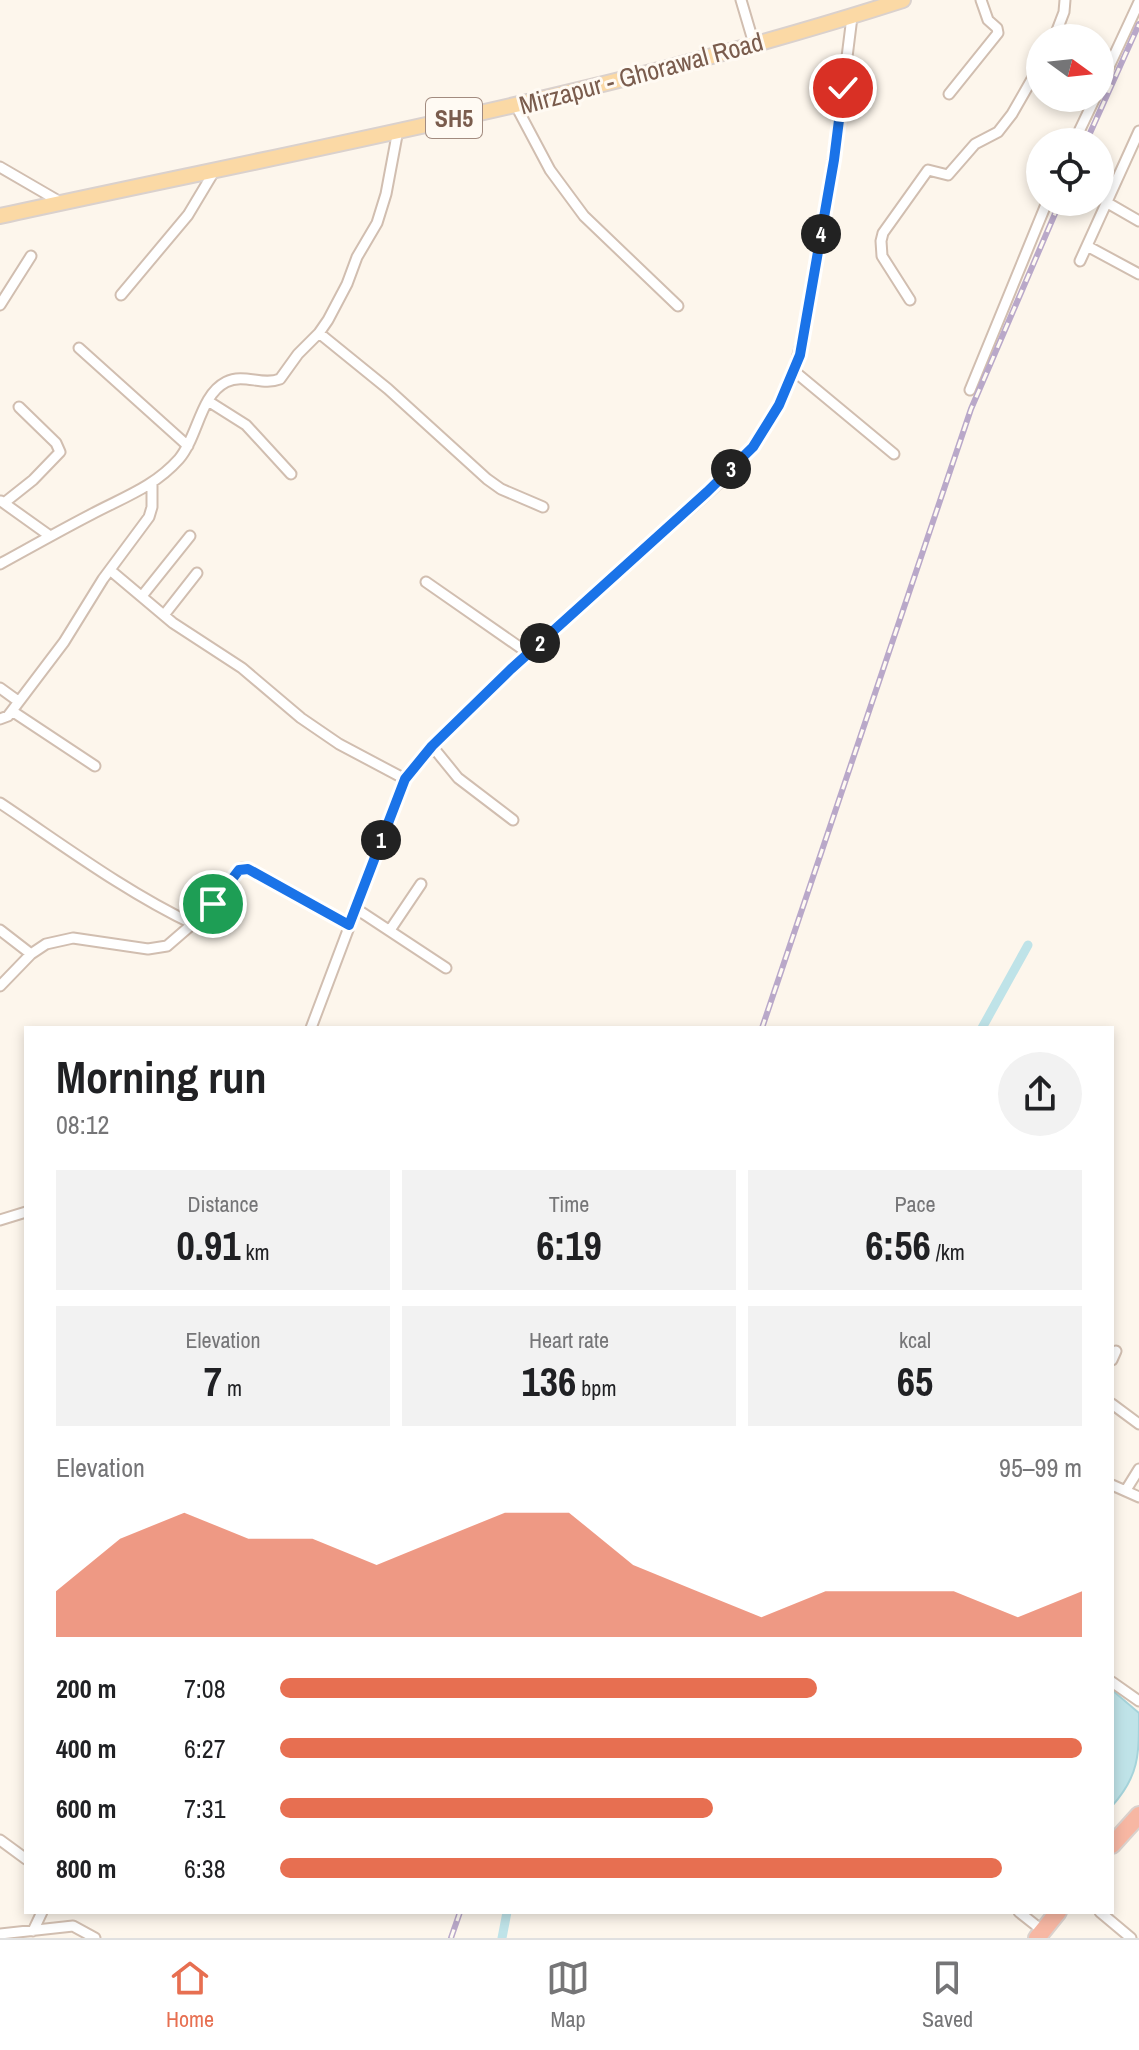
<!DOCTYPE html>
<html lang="en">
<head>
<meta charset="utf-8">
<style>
  :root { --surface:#fff; --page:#f2f2f2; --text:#202124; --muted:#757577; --line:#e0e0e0; --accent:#e76f51 }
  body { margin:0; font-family:"Archivo Narrow",sans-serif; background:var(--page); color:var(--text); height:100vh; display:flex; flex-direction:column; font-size:30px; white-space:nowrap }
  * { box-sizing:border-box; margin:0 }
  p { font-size:26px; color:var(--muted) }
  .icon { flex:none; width:44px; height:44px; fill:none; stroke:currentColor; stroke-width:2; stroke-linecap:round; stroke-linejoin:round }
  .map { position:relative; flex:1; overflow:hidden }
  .panel { position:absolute; left:24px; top:1026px; width:1090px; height:888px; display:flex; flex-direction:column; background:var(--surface); border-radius:0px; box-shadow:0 4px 12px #0003 }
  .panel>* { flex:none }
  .needle { width:52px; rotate:105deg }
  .tools { position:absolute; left:1026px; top:24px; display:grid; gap:16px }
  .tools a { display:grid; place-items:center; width:88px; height:88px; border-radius:50%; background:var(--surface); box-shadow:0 4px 12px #0003; font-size:40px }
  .pin { position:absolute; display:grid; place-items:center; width:68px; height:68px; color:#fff; margin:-34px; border:4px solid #fff; border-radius:50%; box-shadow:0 2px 8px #0007 }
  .km { position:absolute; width:40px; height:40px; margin:-20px; border-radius:50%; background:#222; color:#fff; font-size:22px; line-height:40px; text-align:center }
  .round { display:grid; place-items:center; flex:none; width:84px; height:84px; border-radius:42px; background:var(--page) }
  .head { display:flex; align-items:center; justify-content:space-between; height:136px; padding:0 32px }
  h1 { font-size:44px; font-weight:700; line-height:60px }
  .metrics { display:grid; grid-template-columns:repeat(3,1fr); gap:12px; height:136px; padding:8px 32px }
  .metrics div { display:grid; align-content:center; border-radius:0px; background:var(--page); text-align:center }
  .metrics b { font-size:40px; font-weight:700 }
  .metrics small { font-size:22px; font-weight:400 }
  .metrics p { font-size:22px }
  .chart { height:224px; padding:16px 32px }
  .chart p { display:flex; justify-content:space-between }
  .chart svg { width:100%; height:144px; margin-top:8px; fill:var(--accent); opacity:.7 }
  ul { padding:0 32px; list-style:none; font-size:26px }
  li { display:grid; grid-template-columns:128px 96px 1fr; align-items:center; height:60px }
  li i { height:20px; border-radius:10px; background:var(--accent) }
  .tabs { display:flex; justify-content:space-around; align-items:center; height:112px; border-top:2px solid var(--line); background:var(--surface); font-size:22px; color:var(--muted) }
  .tabs a { display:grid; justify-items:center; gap:4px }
  .tabs .selected { color:var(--accent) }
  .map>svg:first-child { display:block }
  .water { fill:#bfe3e8; stroke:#a5d3da; stroke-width:2 }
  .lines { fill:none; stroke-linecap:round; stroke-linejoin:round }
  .canal { stroke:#bfe3e8; stroke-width:9 }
  .street-casing { stroke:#d1beb0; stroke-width:13 }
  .primary-casing { stroke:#dad1cd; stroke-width:18 }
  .highway-casing { stroke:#dad1cd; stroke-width:20 }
  .street { stroke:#fff; stroke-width:9 }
  .primary { stroke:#fbd9a5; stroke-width:14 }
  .highway { stroke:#f7b7a3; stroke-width:16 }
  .rail-casing { stroke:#b9a8c9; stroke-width:6 }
  .rail { stroke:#fffaf3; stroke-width:3; stroke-dasharray:9; stroke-linecap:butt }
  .route-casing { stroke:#fff; stroke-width:16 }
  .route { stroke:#1a73e8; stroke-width:10 }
  .labels { text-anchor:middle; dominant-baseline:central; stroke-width:6; stroke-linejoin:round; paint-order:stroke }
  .shield { fill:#fffaf3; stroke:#a28b7f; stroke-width:2 }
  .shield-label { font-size:24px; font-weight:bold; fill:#7a5c4d }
  .street-label { font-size:26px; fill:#7a5c4d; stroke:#fffaf3 }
</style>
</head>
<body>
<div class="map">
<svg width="1139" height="1938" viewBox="0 0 1139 1938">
  <rect width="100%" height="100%" fill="#fdf6ec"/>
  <!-- water -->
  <path class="water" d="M1112,1690L1139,1713C1139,1756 1139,1776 1112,1806Z"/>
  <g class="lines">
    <!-- canal -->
    <path class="canal" d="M982,1028L1028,945
      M502,1938L507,1912"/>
    <defs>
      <path id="street" d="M741,0L754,44
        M1054,38L1064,12L1065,0
        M1100,86L1139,2
        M949,94L998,33L997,28L988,20L981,0
        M516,106L550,170L584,216L678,306
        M1074,142L1095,98
        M0,167L62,203
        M1106,202L1139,221
        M1087,246L1139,274
        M1080,261L1139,131
        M121,295L188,215L215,170
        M910,300L882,256L881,241L883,233L928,170L948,175L975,144L998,132L1012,114L1040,65
        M0,305L31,256
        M319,333L388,389L487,479L501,489L543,507
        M79,348L188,446
        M794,371L894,454
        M970,390L1047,202
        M208,401L246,425L291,474
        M1,501L50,536
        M4,503L33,480L60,452L56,443L19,407
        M0,564C31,547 61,530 92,514C124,497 154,487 179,459C198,437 200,395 226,382C244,373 262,386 280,379L298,354L319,333L328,320L347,284L357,257L377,223L386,194L398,130
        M110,570L173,623L242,668L301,718L339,744L405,779
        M426,582L528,653
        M142,596L190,536
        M164,615L197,573
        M0,688L18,701
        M12,711L95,766
        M0,719L8,716L64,642L103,579L149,517L152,507V484
        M432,746L458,778L513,820
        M0,803C63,845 124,891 193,924
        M355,908L446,968
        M0,930L31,954
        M390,930L421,884
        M0,986L31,954L46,944L73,938L148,949L167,946L204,914L242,868L248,869L349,925
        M311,1028L405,779C476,694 563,623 645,548C694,505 751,463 780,403C803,356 807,313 816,263C831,181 842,99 852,17
        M0,1220L26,1212
        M1112,1360L1116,1351
        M1112,1404L1139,1424
        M1112,1485L1139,1497
        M1126,1490L1139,1469
        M1112,1682L1139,1701
        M0,1840L26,1859
        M1019,1912L1043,1931
        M1100,1912L1131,1938
        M33,1931L42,1912
        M0,1934L73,1926L95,1938"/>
      <path id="primary" d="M0,216C302,150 608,95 903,0"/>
      <path id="highway" d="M1112,1845L1139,1815
        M1037,1938L1058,1912"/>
    </defs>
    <!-- street casing -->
    <use href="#street" class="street-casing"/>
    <!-- primary casing -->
    <use href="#primary" class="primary-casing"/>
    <!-- highway casing -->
    <use href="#highway" class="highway-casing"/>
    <!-- street -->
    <use href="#street" class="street"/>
    <!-- primary -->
    <use href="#primary" class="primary"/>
    <!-- highway -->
    <use href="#highway" class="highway"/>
    <defs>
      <path id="rail" d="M1086,142L1139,24
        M762,1028L971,409L1060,202
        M451,1938L460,1912"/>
    </defs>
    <!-- rail casing -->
    <use href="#rail" class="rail-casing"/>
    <!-- rail -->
    <use href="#rail" class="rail"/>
  </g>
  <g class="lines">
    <defs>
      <path id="route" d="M213,904L239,870L248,869L349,925L405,779L432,746L511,669L707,492L753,447L779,405L800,355L834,160L843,88"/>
    </defs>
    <!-- route casing -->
    <use href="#route" class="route-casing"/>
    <!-- route -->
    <use href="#route" class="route"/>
  </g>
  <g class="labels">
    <!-- shield labels -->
    <rect class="shield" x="426" y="98" width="56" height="40" rx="6"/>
    <g class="shield-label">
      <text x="454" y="118">SH5</text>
    </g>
    <!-- street labels -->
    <g class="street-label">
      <text transform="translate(641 73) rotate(-15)">Mirzapur - Ghorawal Road</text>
    </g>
  </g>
</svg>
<div class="tools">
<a><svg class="needle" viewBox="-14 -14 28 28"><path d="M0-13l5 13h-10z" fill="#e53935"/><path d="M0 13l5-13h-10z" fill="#757577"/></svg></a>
<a><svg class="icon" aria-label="locate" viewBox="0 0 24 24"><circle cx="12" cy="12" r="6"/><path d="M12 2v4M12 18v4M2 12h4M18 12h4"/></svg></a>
</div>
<div class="pin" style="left:213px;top:904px;background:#1e9e55"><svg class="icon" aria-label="arrive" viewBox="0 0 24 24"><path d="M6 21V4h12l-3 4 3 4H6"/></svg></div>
<div class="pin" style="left:843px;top:88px;background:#d93025"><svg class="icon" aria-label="check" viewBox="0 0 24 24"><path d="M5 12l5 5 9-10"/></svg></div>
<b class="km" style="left:381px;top:840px">1</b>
<b class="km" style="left:540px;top:643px">2</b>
<b class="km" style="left:731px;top:469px">3</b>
<b class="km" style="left:821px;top:234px">4</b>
<section class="panel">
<div class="head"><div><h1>Morning run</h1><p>08:12</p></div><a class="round"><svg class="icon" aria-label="share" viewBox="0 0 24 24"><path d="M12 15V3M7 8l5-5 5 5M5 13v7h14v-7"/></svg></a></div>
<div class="metrics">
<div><p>Distance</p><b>0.91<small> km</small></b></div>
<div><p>Time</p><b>6:19</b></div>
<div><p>Pace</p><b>6:56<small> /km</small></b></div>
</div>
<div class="metrics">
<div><p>Elevation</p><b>7<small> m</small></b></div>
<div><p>Heart rate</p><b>136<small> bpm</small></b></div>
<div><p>kcal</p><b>65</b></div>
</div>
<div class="chart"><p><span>Elevation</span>95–99 m</p>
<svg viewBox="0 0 160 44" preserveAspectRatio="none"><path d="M0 44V30L10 14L20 6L30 14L40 14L50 22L60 14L70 6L80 6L90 22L100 30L110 38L120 30L130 30L140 30L150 38L160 30V44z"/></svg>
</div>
<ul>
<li><b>200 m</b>7:08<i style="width:67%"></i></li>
<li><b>400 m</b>6:27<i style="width:100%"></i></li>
<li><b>600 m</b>7:31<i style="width:54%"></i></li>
<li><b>800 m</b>6:38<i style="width:90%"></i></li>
</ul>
</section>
</div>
<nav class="tabs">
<a class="selected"><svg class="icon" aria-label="home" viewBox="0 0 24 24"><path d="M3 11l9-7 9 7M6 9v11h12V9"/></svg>Home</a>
<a><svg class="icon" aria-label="map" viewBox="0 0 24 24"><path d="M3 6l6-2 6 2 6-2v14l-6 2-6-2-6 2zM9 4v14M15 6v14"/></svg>Map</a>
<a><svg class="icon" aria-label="saved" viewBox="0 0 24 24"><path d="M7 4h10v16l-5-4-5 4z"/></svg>Saved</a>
</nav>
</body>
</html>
